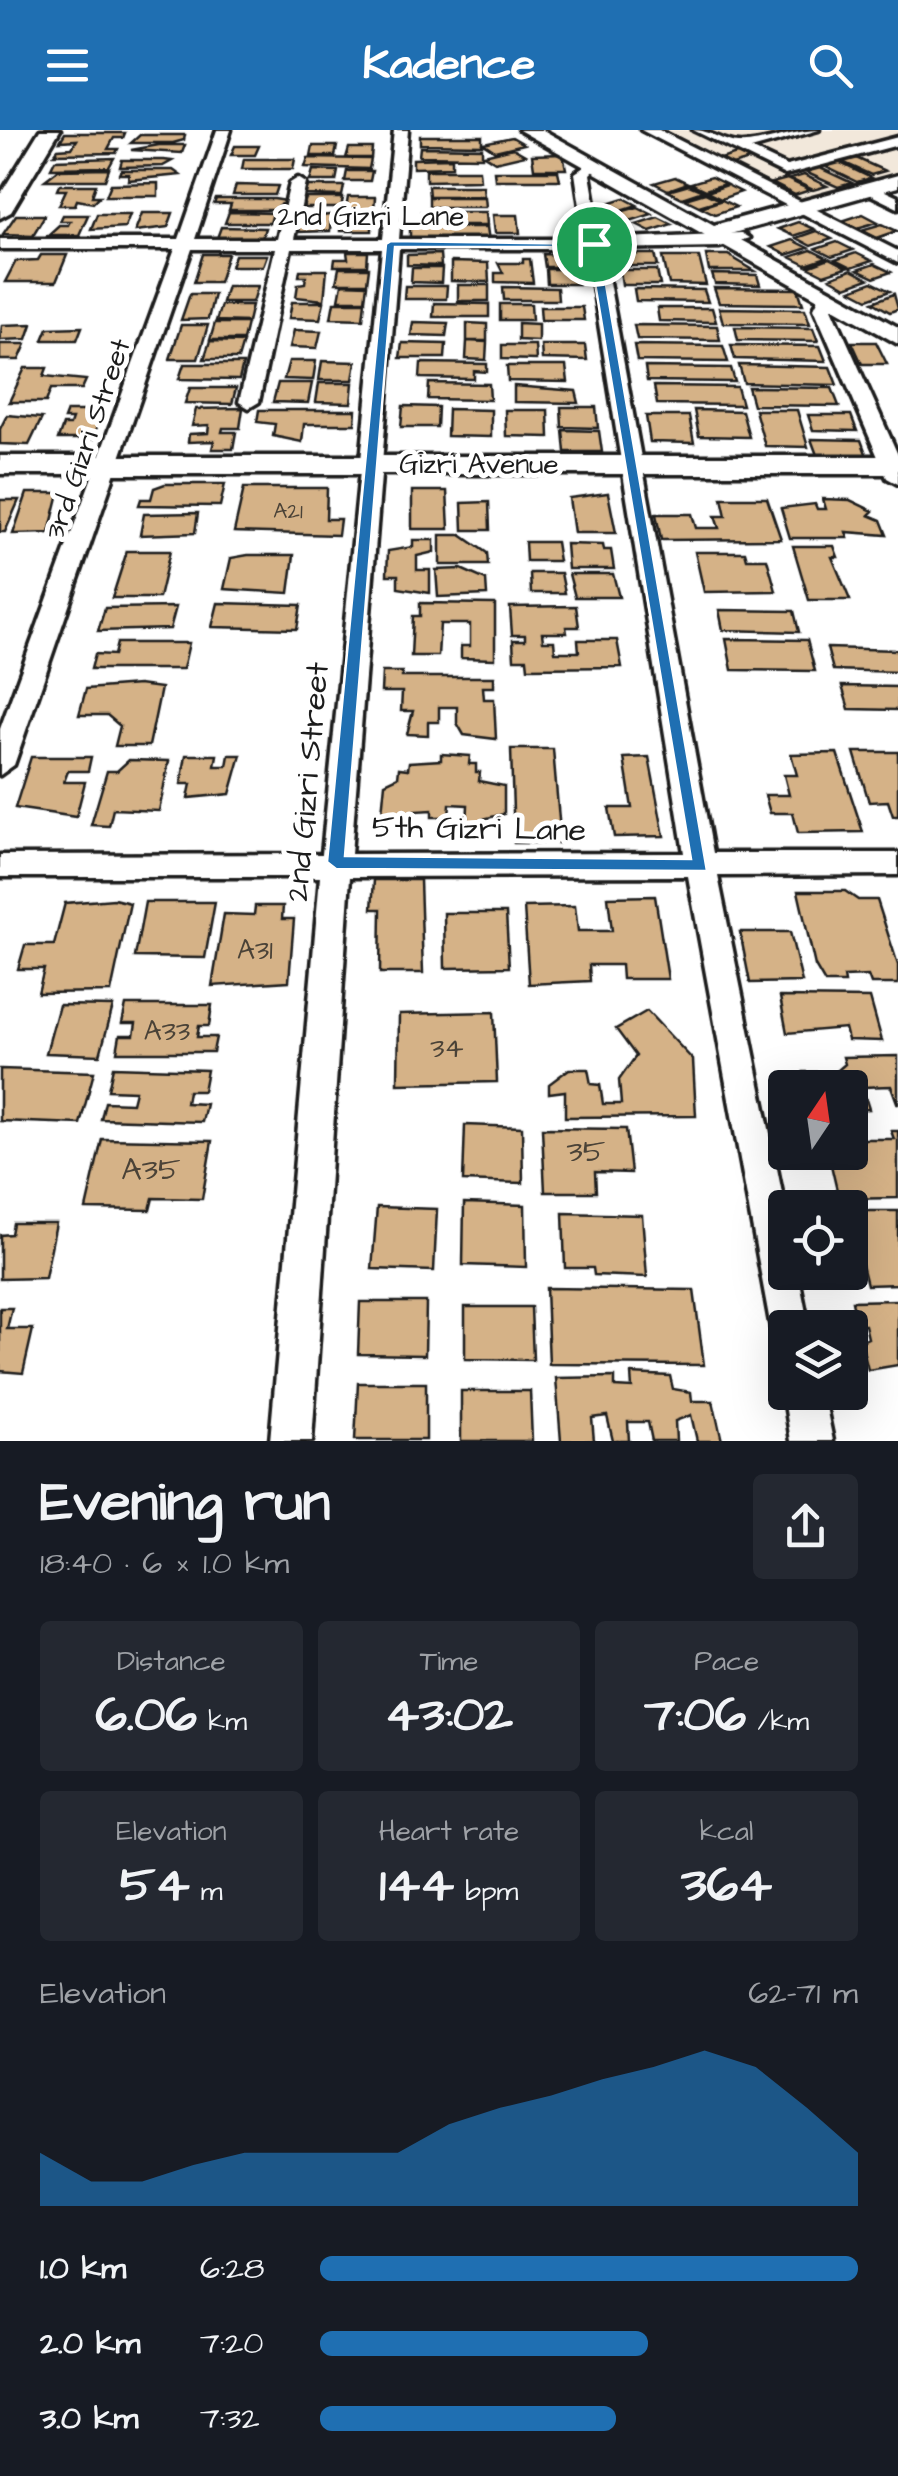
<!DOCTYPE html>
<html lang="en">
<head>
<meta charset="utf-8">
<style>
  :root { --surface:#171b24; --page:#242831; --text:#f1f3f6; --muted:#9ea1a6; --accent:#1f6fb2 }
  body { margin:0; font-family:"Architects Daughter",sans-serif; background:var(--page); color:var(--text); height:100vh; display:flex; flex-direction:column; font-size:38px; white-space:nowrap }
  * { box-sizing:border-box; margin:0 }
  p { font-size:32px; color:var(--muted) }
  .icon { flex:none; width:55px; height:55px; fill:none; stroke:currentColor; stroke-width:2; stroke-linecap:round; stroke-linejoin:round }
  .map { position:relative; height:1311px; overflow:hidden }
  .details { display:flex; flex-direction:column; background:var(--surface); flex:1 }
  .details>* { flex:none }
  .needle { width:65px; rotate:13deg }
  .controls { position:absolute; left:768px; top:940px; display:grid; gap:20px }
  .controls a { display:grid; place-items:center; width:100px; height:100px; border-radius:10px; background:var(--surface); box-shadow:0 10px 40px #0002; font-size:50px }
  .pin { position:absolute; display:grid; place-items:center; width:85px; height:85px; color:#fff; margin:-42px; border:5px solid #fff; border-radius:50%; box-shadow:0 2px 10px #0007 }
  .round { display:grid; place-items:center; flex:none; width:105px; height:105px; border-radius:10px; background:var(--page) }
  .head { display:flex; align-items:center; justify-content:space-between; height:170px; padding:0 40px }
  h1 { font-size:55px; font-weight:700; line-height:75px }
  .metrics { display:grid; grid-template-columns:repeat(3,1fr); gap:15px; height:170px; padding:10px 40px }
  .metrics div { display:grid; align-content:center; border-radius:10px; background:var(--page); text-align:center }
  .metrics b { font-size:50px; font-weight:700 }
  .metrics small { font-size:28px; font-weight:400 }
  .metrics p { font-size:28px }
  .chart { height:280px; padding:20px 40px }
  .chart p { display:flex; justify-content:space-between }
  .chart svg { width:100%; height:180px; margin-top:10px; fill:var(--accent); opacity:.7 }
  ul { padding:0 40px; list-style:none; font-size:32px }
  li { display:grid; grid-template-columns:160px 120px 1fr; align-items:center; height:75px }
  li i { height:25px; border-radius:12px; background:var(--accent) }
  header { display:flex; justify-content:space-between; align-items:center; height:130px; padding:0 40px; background:var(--accent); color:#fff; font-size:45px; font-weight:700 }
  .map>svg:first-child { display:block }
  .built { fill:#f2e8db }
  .building { fill:#d5b287; stroke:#1c1c1c; stroke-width:2.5 }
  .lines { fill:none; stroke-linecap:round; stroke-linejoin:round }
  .street-casing { stroke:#1c1c1c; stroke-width:7 }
  .secondary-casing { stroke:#1c1c1c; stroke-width:7 }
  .street { fill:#fff; fill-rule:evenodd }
  .secondary { fill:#fff; fill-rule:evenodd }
  .route { fill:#1f6fb2; stroke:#fff; stroke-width:2.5; fill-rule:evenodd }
  .labels { text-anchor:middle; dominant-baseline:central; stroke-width:10; stroke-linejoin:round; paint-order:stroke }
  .far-number-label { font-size:22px; fill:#4a4237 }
  .far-street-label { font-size:28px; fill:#1c1c1c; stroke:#fff }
  .number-label { font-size:28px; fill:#4a4237 }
  .street-label { font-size:32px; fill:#1c1c1c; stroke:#fff }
  .near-number-label { font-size:32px; fill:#4a4237 }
</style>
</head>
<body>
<header><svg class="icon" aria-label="menu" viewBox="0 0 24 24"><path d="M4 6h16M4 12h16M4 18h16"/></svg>Kadence<svg class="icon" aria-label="search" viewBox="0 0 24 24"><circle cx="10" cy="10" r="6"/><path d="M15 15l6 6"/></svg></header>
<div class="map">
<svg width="898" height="1311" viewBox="0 0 898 1311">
  <rect width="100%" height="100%" fill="#fff"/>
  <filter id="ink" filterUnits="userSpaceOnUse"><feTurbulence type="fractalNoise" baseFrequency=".01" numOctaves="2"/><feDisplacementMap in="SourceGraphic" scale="20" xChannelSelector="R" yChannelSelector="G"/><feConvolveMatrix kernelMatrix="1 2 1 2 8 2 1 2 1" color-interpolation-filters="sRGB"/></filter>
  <g filter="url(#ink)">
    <!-- built -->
    <path class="built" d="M654,0H898V46L796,76Z"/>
    <!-- building -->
    <path class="building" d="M65,3H125L123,8H114L108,19H118L116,23L54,24L58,19L72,18L77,10L60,11Z
      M140,5H185L184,10L173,13H131Z
      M420,6H482V15L420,14Z
      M512,7L524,14L495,21L483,13Z
      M159,15H185L182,23L131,20Z
      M235,16H259L255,25H231Z
      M313,16H337L335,26H311Z
      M420,17L482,18V27L419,26Z
      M349,18H372L371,28H346Z
      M513,18L525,25L495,32L484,25Z
      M740,23L753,29L729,36L717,30Z
      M563,24L566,39H534L532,25Z
      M854,27L885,41L871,45L840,31Z
      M114,28L109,37L51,38L55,30Z
      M308,28L371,29L369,39L305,37Z
      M452,28V37L413,38V29Z
      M244,29H295L293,39H242Z
      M122,30H164L172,31L163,36L120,37Z
      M836,31L871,48L857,52L822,35Z
      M818,37L852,53L838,57L803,41Z
      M109,39L105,50H45L58,40Z
      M121,40H173L180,45L128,50L129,44H119Z
      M313,40L338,41L336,51H310Z
      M426,40H479L480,50L426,51Z
      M347,41H372L370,51H345Z
      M494,41H558L560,50H495Z
      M804,45L827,56L813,60L790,49Z
      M675,47L688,53L668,60L654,53Z
      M711,47L725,54L705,60L691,53Z
      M787,49L810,60L795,65L772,53Z
      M158,53V66H106L111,54Z
      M59,55H96L92,66H100L93,73L77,70L75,75H59L66,60H57Z
      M236,55L278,56L275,65H233Z
      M689,55L703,61L682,68L668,61Z
      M727,55L741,62L721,69L707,62Z
      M308,56H344L342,66L305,65Z
      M428,56H483L484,66H429Z
      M705,63L719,70L699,76L685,69Z
      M348,67H375L374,80L346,79Z
      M429,67H485L486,77H429Z
      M306,68H343L341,78H303Z
      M624,68L637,75L616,82L602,75Z
      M216,69H274L286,71L273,80H229L231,74H214Z
      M722,70L736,77L715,84L701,77Z
      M638,77L652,84L630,91L616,83Z
      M229,82L273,83L270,93H225Z
      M421,82H486L487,95H421Z
      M142,83H173L168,97L135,101Z
      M97,84H130L125,97L91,99Z
      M863,84L878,92L857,98L842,91Z
      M16,85H45L33,105L3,104Z
      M63,85H88L79,105H48L59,95H68L70,91H60Z
      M331,85L330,101L298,102L299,88Z
      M372,85V101H340L341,86Z
      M493,85H518L520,103H495Z
      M658,87L672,94L650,101L636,94Z
      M798,92L814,99L793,106L778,99Z
      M882,94L897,101L877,108L861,100Z
      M221,97L265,98L262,108H217Z
      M410,97H487L489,111H410Z
      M816,101L832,109L811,116L796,108Z
      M792,110L808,118L786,125L771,117Z
      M837,112L853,120L832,127L816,119Z
      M811,120L827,128L806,135L790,127Z
      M347,122H368L367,136H334L335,129H348Z
      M856,123L872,131L851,138L835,130Z
      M203,124H228L219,152H194Z
      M440,124L441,136L407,135V125Z
      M543,124L577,125L580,137H545Z
      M615,124H655L658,136H617Z
      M41,125H67L56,152H5L16,131L38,130Z
      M235,125H267L263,136H231Z
      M706,125H728L755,141H709Z
      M663,127H699L706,155L669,154Z
      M523,129H530L533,153L495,152V143H503L498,133H523Z
      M829,129L846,138L824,145L808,137Z
      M451,132L488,133L489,152L451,151Z
      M874,134L891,142L874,148L857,140Z
      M339,138H369L367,153H336Z
      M412,138H442L441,153L411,152Z
      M546,139H577L578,154H547Z
      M300,140H327L324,170L296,167L298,154L305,153L306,146H299Z
      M620,140H657L660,155H622Z
      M851,140L868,149L846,157L830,148Z
      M712,144L757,145L760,155L715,154Z
      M872,152L890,161L868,169L851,160Z
      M342,154L367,155L365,170H339Z
      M458,155H489V171H458Z
      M227,156H258L253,172H222Z
      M405,156H447L446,169H404Z
      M503,157L557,158L558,170H504Z
      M714,158L798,159L803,174L719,173Z
      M634,159L704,160L708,172L636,171Z
      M190,164H214L208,189L181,190Z
      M894,164L898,179L890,182L873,172Z
      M292,172H324L320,189L289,188Z
      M334,172H365L363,189L331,188Z
      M434,173L489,174V187H433Z
      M500,174H531L532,190H500Z
      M221,175H252L248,192L216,191Z
      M540,177H582L584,190H541Z
      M657,178H712L716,192L659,191Z
      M719,178L805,179L810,194L723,193Z
      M413,192L448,193L446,206L411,205Z
      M215,193H247L243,210H210Z
      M467,193L487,194V211H467Z
      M518,193L538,194V211L518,210Z
      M32,194L27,209L0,210L2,195Z
      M181,195H208L198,229H170Z
      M634,195L717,196L720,210L637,209Z
      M82,197L77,210H43L48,198Z
      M735,197L813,198L818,211L738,210Z
      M294,200L321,201L317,218L290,217Z
      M210,211L243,212L238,229H204Z
      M467,211L487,212L486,230L466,229Z
      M852,212H876L887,234H862Z
      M402,213L446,214L445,228H400Z
      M0,214H26L19,230H0Z
      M502,215H535L536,230L502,229Z
      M541,215H585L587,230L542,229Z
      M634,215L723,216L728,232L637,231Z
      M731,215L820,216L826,231L735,229Z
      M289,231H316L313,250L284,249Z
      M322,231L356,232L353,250H319Z
      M421,233L487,234V242L474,241V249L420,248Z
      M184,234H243L239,250L179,249Z
      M739,235L830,237L837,255L744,253Z
      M507,236H566L568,252L508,251Z
      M645,237L731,238L735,252L647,251Z
      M25,238H47L44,246L86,250L82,259H51L46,272H9Z
      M278,253H312L308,273L273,272Z
      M319,253H353L351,273L316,272Z
      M429,253L489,254L490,270L428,269Z
      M514,256L576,261L579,273L514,272Z
      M654,256L737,257L742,275L657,274Z
      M748,257L832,258L839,276L753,275Z
      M190,258H236L232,274L185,273Z
      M403,276L438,277L437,297H401Z
      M561,277H596L598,298L562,297Z
      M243,278L240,298H223L222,302H236L233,319H212L214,311L188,312L189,304L208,303L209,295L192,296L196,279Z
      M448,279L491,280V307L447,306Z
      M259,280H356L355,294H304L302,312L273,306L275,294L257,292Z
      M505,280H548L549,307L506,306Z
      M694,280L742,281L749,307L699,306Z
      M755,280H797L808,317L765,316Z
      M67,281H102L93,309H58L63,295H70L72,289H64Z
      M7,285L42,288L29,315L0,314V299Z
      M808,285H851L857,301L813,300Z
      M646,286H689L694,313L650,312Z
      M563,300L599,301L602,322H565Z
      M811,309L861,310L867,326L817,325Z
      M165,354H225L220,376L139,375L141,369H151L154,358Z
      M244,358H327L326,389H340L338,405L234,402Z
      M412,361H447L449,399H412Z
      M27,363H59L49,403L13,404Z
      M608,363L616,403H574L569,368Z
      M722,368H767L781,409L661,410L656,384H692L696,398H719L715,386H726Z
      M823,369L850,370L873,381L869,385L881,390L887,405L846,402L848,408H790L781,378L815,374L817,379H826Z
      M0,370H19L5,402H0Z
      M489,372L490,400H463L462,373Z
      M198,383L195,403L140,405L144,384Z
      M440,405H461L487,423L488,435H440Z
      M413,410H434V422L417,426V440H430V463L398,458V445H387L388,421L413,417Z
      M525,412H556L559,431H526Z
      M566,414L603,415L604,420H611L614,439H568Z
      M793,416H834L838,427H832L850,470H809Z
      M127,421H170L159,468H112Z
      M695,422H745L747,429H767L776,461L704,462Z
      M248,425H294L289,463L224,459L231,428Z
      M461,439L486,450L487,465L438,467L436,440Z
      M530,443H561L565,463H531Z
      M569,444H613L619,467H575Z
      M218,473L301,475L297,499L212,497Z
      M420,473L495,474V529L461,528V516H470V494H440L438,526H411L413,486H420Z
      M576,476L579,497H566L567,503H542L543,511H554L555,522H579L578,510H617L622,537L528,538L527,529H514L513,510H525V505H512L510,477Z
      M176,477L170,499L98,501L105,478Z
      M719,480L794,481L799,502L723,500Z
      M726,509L807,510L815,541L732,540Z
      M117,513H189L183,539H91L95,524L114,525Z
      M827,518L898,520V542L833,540Z
      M382,542H402V547H494V557H483L484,569H494L496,609L464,605L457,593V577H439V592H428V605L407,604L413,581H401L402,562H381Z
      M138,555L161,558L149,616H115L120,596L107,585H79L86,559Z
      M842,556L898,557V580L849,579Z
      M511,619H553L561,713H514Z
      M854,622H898V686H893L888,671L869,672Z
      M837,623L863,702L798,703L793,683H770L765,665H789L784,645H797L791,624Z
      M441,624L470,626L469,634H476V642H480L479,651L504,656V684L483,689V696H467L468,675L450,674L449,687H432V680L382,683L385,653L398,647L399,638L408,639L409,632L441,630Z
      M186,625H217L215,636H227L229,625H241L230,664L188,668L191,654H181Z
      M31,627H91L88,641H68L64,652H85L76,687L15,678Z
      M649,627L664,706L614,707L609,678H632L624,628Z
      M129,630L169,631L159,681L113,679L109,696L91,695L107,641H117Z
      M374,750H420L423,843H380L381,779H372Z
      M798,761H845L858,770H877L898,835V854H871L868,846L844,847L845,853H825L815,836Z
      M655,766L668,849H622L621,835H589L590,851L529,854L524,777L575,776L578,801H612L608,767Z
      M114,769L130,773L111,862L38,863L44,839H18L25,815H54L65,773Z
      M145,772H215L205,828L135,827Z
      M255,776H283L282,789H294L289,851L212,856L224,784L254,785Z
      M444,783H506L509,837L445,838Z
      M740,802H790L802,852L750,853Z
      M780,867L870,868L882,911L848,910L845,898L787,903Z
      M59,875L113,876L100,925L46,923Z
      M126,875H212L209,896H199L197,907H216L213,922H117L120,905H134L136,893H122Z
      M647,881L693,930L696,986L565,987V961L549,963V954L569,939H588L591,954L600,955L603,974H621L619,950L636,926L616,899Z
      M494,882L497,952L398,954L399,884Z
      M898,926V975L891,956L862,957L869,979L850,980V958H808L804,942H828L831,946L845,934L843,927Z
      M113,937L207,940L203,961H188L186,973L206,974L202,992L101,989L105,972L132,973L135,961L108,960Z
      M0,939L94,942L80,994L0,991Z
      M465,995L522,997L523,1053L463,1051Z
      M542,998L626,999L631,1043L595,1042L596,1062H545Z
      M891,1001H898V1068L839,1069L828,1022H850V1009H894Z
      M102,1009L212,1011L202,1069L153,1068L150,1080L86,1079Z
      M464,1073L525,1075L526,1137L463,1135Z
      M377,1077L437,1079L434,1141L372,1139Z
      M850,1081H898V1154L867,1155L857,1114H850Z
      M563,1083L642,1085L647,1147L594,1145L593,1138H565Z
      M13,1093H56L45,1148L0,1149V1105L11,1104Z
      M546,1158L694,1160L704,1235L549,1234Z
      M898,1170V1235L868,1240L861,1211L868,1208L865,1195H857L852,1171Z
      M360,1172H426L425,1225L358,1224Z
      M465,1177H531L533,1230L465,1229Z
      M0,1178H12L7,1199H33L23,1243L0,1241Z
      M631,1244L670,1246L673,1259L691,1262L692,1271H713L722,1311H697L691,1285L675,1291L676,1311H652L648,1292H628L629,1311H613L607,1286L592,1288L594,1311H561L556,1248L615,1247V1257L632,1258Z
      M358,1253H426V1310H355Z
      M461,1261H530L532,1311H461Z"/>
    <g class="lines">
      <defs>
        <path id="street" d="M217,0H231L195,109H277L290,53L298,48L306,53L294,109H383L394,0H408L399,109H585L575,43L593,31L600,35L590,44L601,109L741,103L749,108L720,117L603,119L713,723H898V745L718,746L785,1078V1142H798L809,1198H785V1215L776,1212L771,1198L688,746L350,747L312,1311H270L320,747H0V725L322,724L382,119H291L259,272L249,278L239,272L275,119H192L14,635L0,645V599L175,119H0V109H179ZM399,119H587L684,723L351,724Z
          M641,0H659L898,121V133Z
          M693,0C711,0 722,12 739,13C757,15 794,0 819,0L751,19L787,36L898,7V15L785,45Z
          M870,54L898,67V78L865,62V56Z
          M827,163L836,168L832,178L898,325V354L887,348L814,178L821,164Z
          M785,1257V1262H823L833,1311H791L783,1262Z"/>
        <path id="secondary" d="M40,0H60L11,82L0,88V65Z
          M519,0H543L714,95L898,45V57L730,104L898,197V214Z
          M0,326H898V344H0Z"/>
      </defs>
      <!-- street casing -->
      <use href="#street" class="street-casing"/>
      <!-- secondary casing -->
      <use href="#secondary" class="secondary-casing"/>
      <!-- street -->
      <use href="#street" class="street"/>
      <!-- secondary -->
      <use href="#secondary" class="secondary"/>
    </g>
  </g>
  <!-- route -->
  <path class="route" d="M391,111L599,114L707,741L336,739L327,732L386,114ZM395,117H589L691,729L345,726Z"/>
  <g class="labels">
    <!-- far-number labels -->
    <g class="far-number-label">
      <text x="288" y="381">A21</text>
    </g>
    <!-- far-street labels -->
    <g class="far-street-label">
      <text x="371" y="86">2nd Gizri Lane</text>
      <text transform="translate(88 309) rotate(-71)">3rd Gizri Street</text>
      <text x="479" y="334">Gizri Avenue</text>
    </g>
    <!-- number labels -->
    <g class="number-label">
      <text x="255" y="820">A31</text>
      <text x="167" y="901">A33</text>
      <text x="447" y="918">34</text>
    </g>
    <!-- street labels -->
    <g class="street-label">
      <text transform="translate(308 652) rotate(-85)">2nd Gizri Street</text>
      <text transform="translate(479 699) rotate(1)">5th Gizri Lane</text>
    </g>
    <!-- near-number labels -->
    <g class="near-number-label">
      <text x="586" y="1021">35</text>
      <text x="151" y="1039">A35</text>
    </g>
  </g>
</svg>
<div class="controls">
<a><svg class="needle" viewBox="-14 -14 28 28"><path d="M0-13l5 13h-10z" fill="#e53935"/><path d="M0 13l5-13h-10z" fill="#9ea1a6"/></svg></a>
<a><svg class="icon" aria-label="locate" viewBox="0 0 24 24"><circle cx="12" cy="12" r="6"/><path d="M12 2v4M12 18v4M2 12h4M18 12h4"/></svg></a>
<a><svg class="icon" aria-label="layers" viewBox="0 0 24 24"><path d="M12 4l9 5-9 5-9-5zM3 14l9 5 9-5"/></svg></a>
</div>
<div class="pin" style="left:594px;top:114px;background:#1e9e55"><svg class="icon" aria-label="arrive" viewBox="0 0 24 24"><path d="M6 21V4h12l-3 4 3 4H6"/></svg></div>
</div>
<section class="details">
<div class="head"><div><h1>Evening run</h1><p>18:40 · 6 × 1.0 km</p></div><a class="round"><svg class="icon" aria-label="share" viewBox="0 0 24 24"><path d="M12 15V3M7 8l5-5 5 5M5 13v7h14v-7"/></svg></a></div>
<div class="metrics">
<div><p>Distance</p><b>6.06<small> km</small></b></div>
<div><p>Time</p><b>43:02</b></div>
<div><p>Pace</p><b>7:06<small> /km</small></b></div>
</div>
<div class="metrics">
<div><p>Elevation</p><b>54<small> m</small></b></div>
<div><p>Heart rate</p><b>144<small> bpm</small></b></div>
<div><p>kcal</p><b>364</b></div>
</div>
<div class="chart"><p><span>Elevation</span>62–71 m</p>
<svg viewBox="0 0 160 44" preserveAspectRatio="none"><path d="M0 44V31L10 38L20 38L30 34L40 31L50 31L60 31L70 31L80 24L90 20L100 17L110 13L120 10L130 6L140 10L150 20L160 31V44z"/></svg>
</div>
<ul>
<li><b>1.0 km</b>6:28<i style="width:100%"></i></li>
<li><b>2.0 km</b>7:20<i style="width:61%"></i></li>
<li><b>3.0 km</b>7:32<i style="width:55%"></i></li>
</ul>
</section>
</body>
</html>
